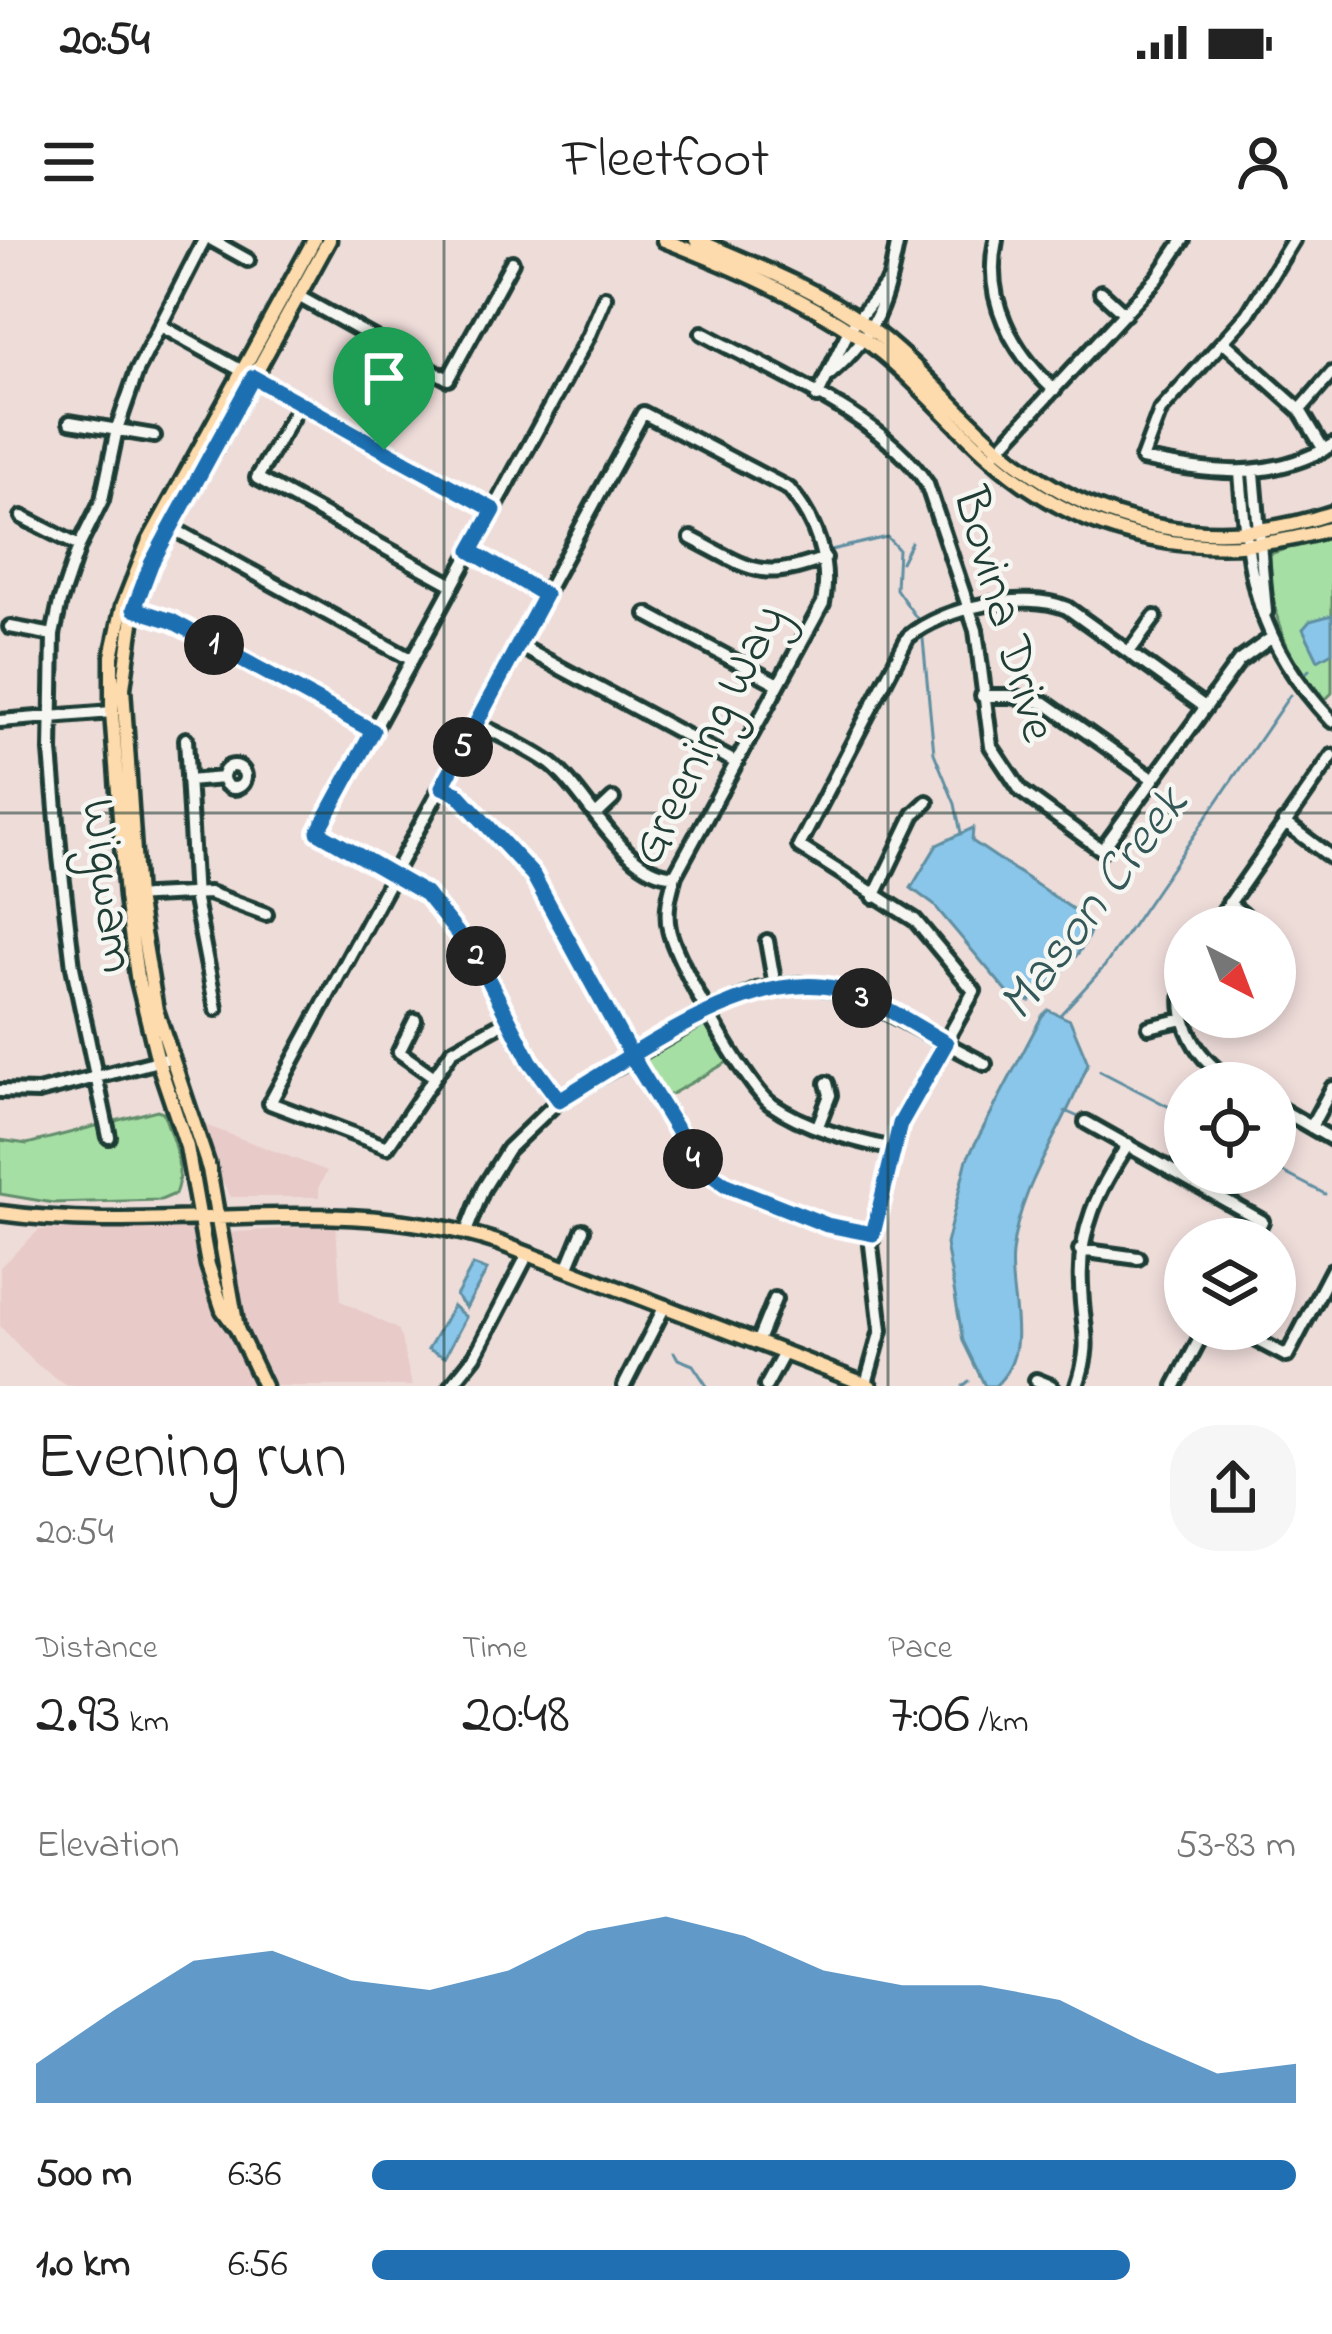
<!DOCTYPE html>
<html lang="en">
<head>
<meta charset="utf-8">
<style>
  :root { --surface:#fff; --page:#f6f6f6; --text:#222; --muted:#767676; --accent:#1f6fb2 }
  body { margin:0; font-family:"Indie Flower",sans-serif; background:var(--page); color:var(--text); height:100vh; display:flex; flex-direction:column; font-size:45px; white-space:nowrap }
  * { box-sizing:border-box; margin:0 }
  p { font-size:39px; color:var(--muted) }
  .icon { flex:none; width:66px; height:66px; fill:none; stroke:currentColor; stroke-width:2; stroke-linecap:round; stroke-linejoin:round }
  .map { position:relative; height:1146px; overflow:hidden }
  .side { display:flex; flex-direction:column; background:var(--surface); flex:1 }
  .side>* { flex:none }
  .needle { width:78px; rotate:138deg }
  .tools { position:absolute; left:1164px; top:666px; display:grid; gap:24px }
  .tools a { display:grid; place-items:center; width:132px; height:132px; border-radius:50%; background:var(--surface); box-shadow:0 6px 18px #0003; font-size:60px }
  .pin { position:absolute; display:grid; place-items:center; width:102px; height:102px; color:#fff; margin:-123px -51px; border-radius:50% 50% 50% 0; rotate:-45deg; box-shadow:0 0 12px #0007 }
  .pin .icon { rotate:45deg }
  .km { position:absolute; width:60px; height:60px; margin:-30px; border-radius:50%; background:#222; color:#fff; font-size:33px; line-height:60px; text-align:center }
  .round { display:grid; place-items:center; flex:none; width:126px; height:126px; border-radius:48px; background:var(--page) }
  .overview { display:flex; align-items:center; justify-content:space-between; height:204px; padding:0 36px }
  h1 { font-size:66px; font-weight:600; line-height:90px }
  .metrics { display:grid; grid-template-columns:repeat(3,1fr); gap:18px; height:204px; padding:12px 36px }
  .metrics div { display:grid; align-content:center }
  .metrics b { font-size:60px; font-weight:600 }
  .metrics small { font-size:33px; font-weight:400 }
  .metrics p { font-size:33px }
  .chart { height:336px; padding:24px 36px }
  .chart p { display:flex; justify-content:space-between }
  .chart svg { width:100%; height:216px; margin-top:12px; fill:var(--accent); opacity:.7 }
  ul { padding:0 36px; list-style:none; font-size:39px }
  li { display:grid; grid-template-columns:192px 144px 1fr; align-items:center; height:90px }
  li i { height:30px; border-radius:15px; background:var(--accent) }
  .status { display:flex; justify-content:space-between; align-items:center; height:84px; padding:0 60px; background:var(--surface); direction:ltr }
  .status svg { height:33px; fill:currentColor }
  header { display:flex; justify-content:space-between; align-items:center; height:156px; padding:0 36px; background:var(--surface); font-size:54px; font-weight:600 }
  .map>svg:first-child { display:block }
  .built { fill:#e8cac8 }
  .green { fill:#a6dfa4; stroke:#628e6c; stroke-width:3 }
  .water { fill:#8ac5ea; stroke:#5f8fa1; stroke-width:3 }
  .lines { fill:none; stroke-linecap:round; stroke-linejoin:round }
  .stream { stroke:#5f8fa1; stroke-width:3 }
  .minor-casing { stroke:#1f3d34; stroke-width:20 }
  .major-casing { stroke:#1f3d34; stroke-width:21 }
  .minor { stroke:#f6f6f2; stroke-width:10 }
  .major { stroke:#fedbac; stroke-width:12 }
  .route-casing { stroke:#fff; stroke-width:24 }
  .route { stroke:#1f6fb2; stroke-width:15 }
  .grid { fill:none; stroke:#1f3d34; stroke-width:3; stroke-opacity:0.55 }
  .labels { text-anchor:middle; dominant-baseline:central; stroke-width:9; stroke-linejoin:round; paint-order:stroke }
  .street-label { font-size:51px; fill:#1f3d34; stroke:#f6f6f2 }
  .water-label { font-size:54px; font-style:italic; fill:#345858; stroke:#f6f6f2 }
</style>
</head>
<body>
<div class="status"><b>20:54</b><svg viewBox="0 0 49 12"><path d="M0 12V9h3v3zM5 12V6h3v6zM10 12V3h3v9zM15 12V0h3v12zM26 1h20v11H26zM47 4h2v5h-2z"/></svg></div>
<header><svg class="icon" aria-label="menu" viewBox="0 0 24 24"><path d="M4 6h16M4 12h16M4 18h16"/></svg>Fleetfoot<svg class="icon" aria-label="person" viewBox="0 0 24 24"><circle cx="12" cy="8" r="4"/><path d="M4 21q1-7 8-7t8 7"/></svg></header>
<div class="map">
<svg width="1332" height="1146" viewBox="0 0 1332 1146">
  <rect width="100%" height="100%" fill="#eedcd9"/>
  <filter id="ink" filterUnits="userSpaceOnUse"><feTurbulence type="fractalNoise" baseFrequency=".00833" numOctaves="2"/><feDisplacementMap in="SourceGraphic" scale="24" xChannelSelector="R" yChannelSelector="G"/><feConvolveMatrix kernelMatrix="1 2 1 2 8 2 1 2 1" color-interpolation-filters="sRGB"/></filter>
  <g filter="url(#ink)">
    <!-- built -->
    <path class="built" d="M205,885L327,931L319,946V957H231L220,937Z
      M336,985L341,1061L399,1090L412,1146H276L249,1090L228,1033L225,993Z
      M188,987L196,990L215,1060L254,1146H67L35,1123L0,1086V1027L39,990Z"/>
    <!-- green -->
    <path class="green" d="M1332,293V453L1326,459C1282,415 1271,374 1270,314Z
      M705,782L731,820L663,859L642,819Z
      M157,870L163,872C172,898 186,928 175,954L161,960L53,963L0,954V900L27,904Z"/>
    <!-- water -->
    <path class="water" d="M1332,375V412L1318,420L1303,389L1310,381Z
      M973,588L972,601L1080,674L1091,688C1084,715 1052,742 1030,761L1008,753L934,665L911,648L937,605Z
      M1048,770L1070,780L1088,823C1066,887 1019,944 1012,1013C1007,1059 1035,1109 995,1146H985L963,1101L946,1004L967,919L1042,776Z
      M473,1025L487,1030L466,1068L456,1056Z
      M453,1066L466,1077L445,1117L428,1109Z"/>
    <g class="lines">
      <!-- stream -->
      <path class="stream" d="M831,310L887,297L898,309L896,349L918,380
        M901,322L911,302
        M923,399L934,513L955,564L961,593
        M1306,433L1309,430
        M1060,775L1104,727L1290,455
        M1100,831L1185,875
        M1065,871L1083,879
        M1275,928L1325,954
        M674,1112L678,1119L693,1125L707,1146
        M963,1146L969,1141"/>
      <defs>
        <path id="minor" d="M212,0L248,20
          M996,0C983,59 1012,111 1054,150
          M1293,0L1248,74L1160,171L1142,219C1209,233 1270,242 1332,205
          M1101,52L1125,74
          M298,56L448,139L512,22
          M161,86L494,270
          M702,93C773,132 883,176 927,244L976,390L991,506L1021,551L1102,610L1239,421L1271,398
          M1225,103L1300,170L1324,210
          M829,135C878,93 886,61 898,0
          M817,157L849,90L888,42
          M300,163L257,238L453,345
          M1300,170L1332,133
          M70,182L154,196
          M995,213L1158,37L1183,0
          M1240,233C1249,340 1255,399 1332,481
          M1254,233L1266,372
          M22,277L79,306
          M170,287L412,420
          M691,298C749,328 760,343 825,318
          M471,311L545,355
          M130,368L172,381L373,491
          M647,374L778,444
          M10,387L53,395
          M518,405L735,522
          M1129,412L1155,377
          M982,456H1011L1045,463L1153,539
          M0,481L112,472
          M476,483C501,496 529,508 551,524C586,551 626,638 675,635
          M186,499L195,660L216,769
          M223 537a11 11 0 1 1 22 0a11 11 0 1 1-22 0Z
          M188,541L223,538
          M442,547L457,553L533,635L632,816L699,926L726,945L827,985L873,994
          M596,575L613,559
          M1284,582L1332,618
          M130,657L209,653L266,674
          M874,657L914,574L927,562
          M1229,663L1258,687
          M1213,687L1332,516
          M767,701L775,746
          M1275,713L1279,738L1276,759
          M1185,738C1174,783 1197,821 1236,843
          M510,779L452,811L387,907L270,863L643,173L789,249C816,281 831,322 823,363L675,635C670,653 665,670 669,689C674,718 747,848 771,864C805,888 853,900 893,909
          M415,780L399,812L433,836
          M1149,787L1184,779
          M0,851L38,852L166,819
          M559,860L530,822L478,719L426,654L318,592L588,97L605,57
          M1275,866L1332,899
          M1086,882L1262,981L1253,999
          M818,886L830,855L827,843
          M1311,887L1332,848
          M109,897L73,727L60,617L51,511L53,395L60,362L79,306L102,260L117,189L137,131L204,0
          M466,992L483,949L508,909L559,860L709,773L757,750L801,744L848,752L985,824
          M1080,1010L1138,1018
          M567,1029L583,990
          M1235,1089L1287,1116L1332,1030
          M757,1103L775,1059
          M1036,1140L1051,1146
          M866,1144L881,1090L871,1005L893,909L900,884L974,751L915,680L799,606L908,397C944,367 1024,350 1067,368L1205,467
          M451,1146L475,1116L528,1014
          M624,1146L665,1066
          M766,1146L784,1113
          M1077,1146C1093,1100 1082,1090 1081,1045C1078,991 1098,949 1128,905
          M1175,1146L1205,1089"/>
        <path id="major" d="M664,0C733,27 801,56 862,98C910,131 946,178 989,216C1084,302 1211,326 1332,288
          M696,0C755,25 815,48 867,86C916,122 954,169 1000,209C1095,290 1215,313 1332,273
          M0,973C166,996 334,950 497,1002L870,1146
          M237,1088L209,929L156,770L137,657L123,448L134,369L151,324L329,0
          M264,1146L237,1089L223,1070L208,1025L187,907L158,821L137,736L126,657L112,472V416L123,366L148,303L314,0"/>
      </defs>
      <!-- minor casing -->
      <use href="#minor" class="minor-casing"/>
      <!-- major casing -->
      <use href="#major" class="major-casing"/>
      <!-- minor -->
      <use href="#minor" class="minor"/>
      <!-- major -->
      <use href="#major" class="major"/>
    </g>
  </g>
  <g class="lines" filter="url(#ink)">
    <defs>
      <path id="route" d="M384,210L253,137L151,324L134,369L172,381L373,491L318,592L426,654L478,719L530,821L559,860C634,816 749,727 838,749C876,759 912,784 946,803L900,884L873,994L827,985L726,945L699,926L632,817L533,635L457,553L442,547L545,355L471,311L494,270L384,210"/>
    </defs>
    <!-- route casing -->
    <use href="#route" class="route-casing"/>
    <!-- route -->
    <use href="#route" class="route"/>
  </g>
  <!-- grid -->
  <path class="grid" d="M444,0V1146M888,0V1146M0,573H1332"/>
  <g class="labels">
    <!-- street labels -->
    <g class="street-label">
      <text transform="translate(1002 375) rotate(74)">Bovina Drive</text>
      <text transform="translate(710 495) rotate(-63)">Greening Way</text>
      <text transform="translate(106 646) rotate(83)">Wigwam</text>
    </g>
    <!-- water labels -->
    <g class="water-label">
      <text transform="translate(1095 665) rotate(-53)">Mason Creek</text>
    </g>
  </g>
</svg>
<div class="tools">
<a><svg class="needle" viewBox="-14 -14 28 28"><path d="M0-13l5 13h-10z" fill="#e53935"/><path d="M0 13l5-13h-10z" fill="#767676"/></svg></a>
<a><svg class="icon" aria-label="locate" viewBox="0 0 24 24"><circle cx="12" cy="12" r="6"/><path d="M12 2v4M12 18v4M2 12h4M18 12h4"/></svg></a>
<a><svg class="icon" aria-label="layers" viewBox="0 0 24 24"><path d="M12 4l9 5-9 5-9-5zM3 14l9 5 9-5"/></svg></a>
</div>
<div class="pin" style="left:384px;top:210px;background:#1e9e55"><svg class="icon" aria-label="arrive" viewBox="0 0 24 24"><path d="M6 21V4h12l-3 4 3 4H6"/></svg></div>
<b class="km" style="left:214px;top:405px">1</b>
<b class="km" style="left:476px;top:716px">2</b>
<b class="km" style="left:862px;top:758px">3</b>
<b class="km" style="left:693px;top:919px">4</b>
<b class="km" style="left:463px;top:507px">5</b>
</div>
<section class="side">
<div class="overview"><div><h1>Evening run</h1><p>20:54</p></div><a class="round"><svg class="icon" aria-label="share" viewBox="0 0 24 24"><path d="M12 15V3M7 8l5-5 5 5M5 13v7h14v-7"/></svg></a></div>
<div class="metrics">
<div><p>Distance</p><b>2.93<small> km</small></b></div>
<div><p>Time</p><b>20:48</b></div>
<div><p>Pace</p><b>7:06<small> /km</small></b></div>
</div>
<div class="chart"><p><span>Elevation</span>53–83 m</p>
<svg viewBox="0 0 160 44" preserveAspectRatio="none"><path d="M0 44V36L10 25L20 15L30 13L40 19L50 21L60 17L70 9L80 6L90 10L100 17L110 20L120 20L130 23L140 31L150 38L160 36V44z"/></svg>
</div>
<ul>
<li><b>500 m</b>6:36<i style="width:100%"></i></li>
<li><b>1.0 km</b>6:56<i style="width:82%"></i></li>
</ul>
</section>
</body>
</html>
